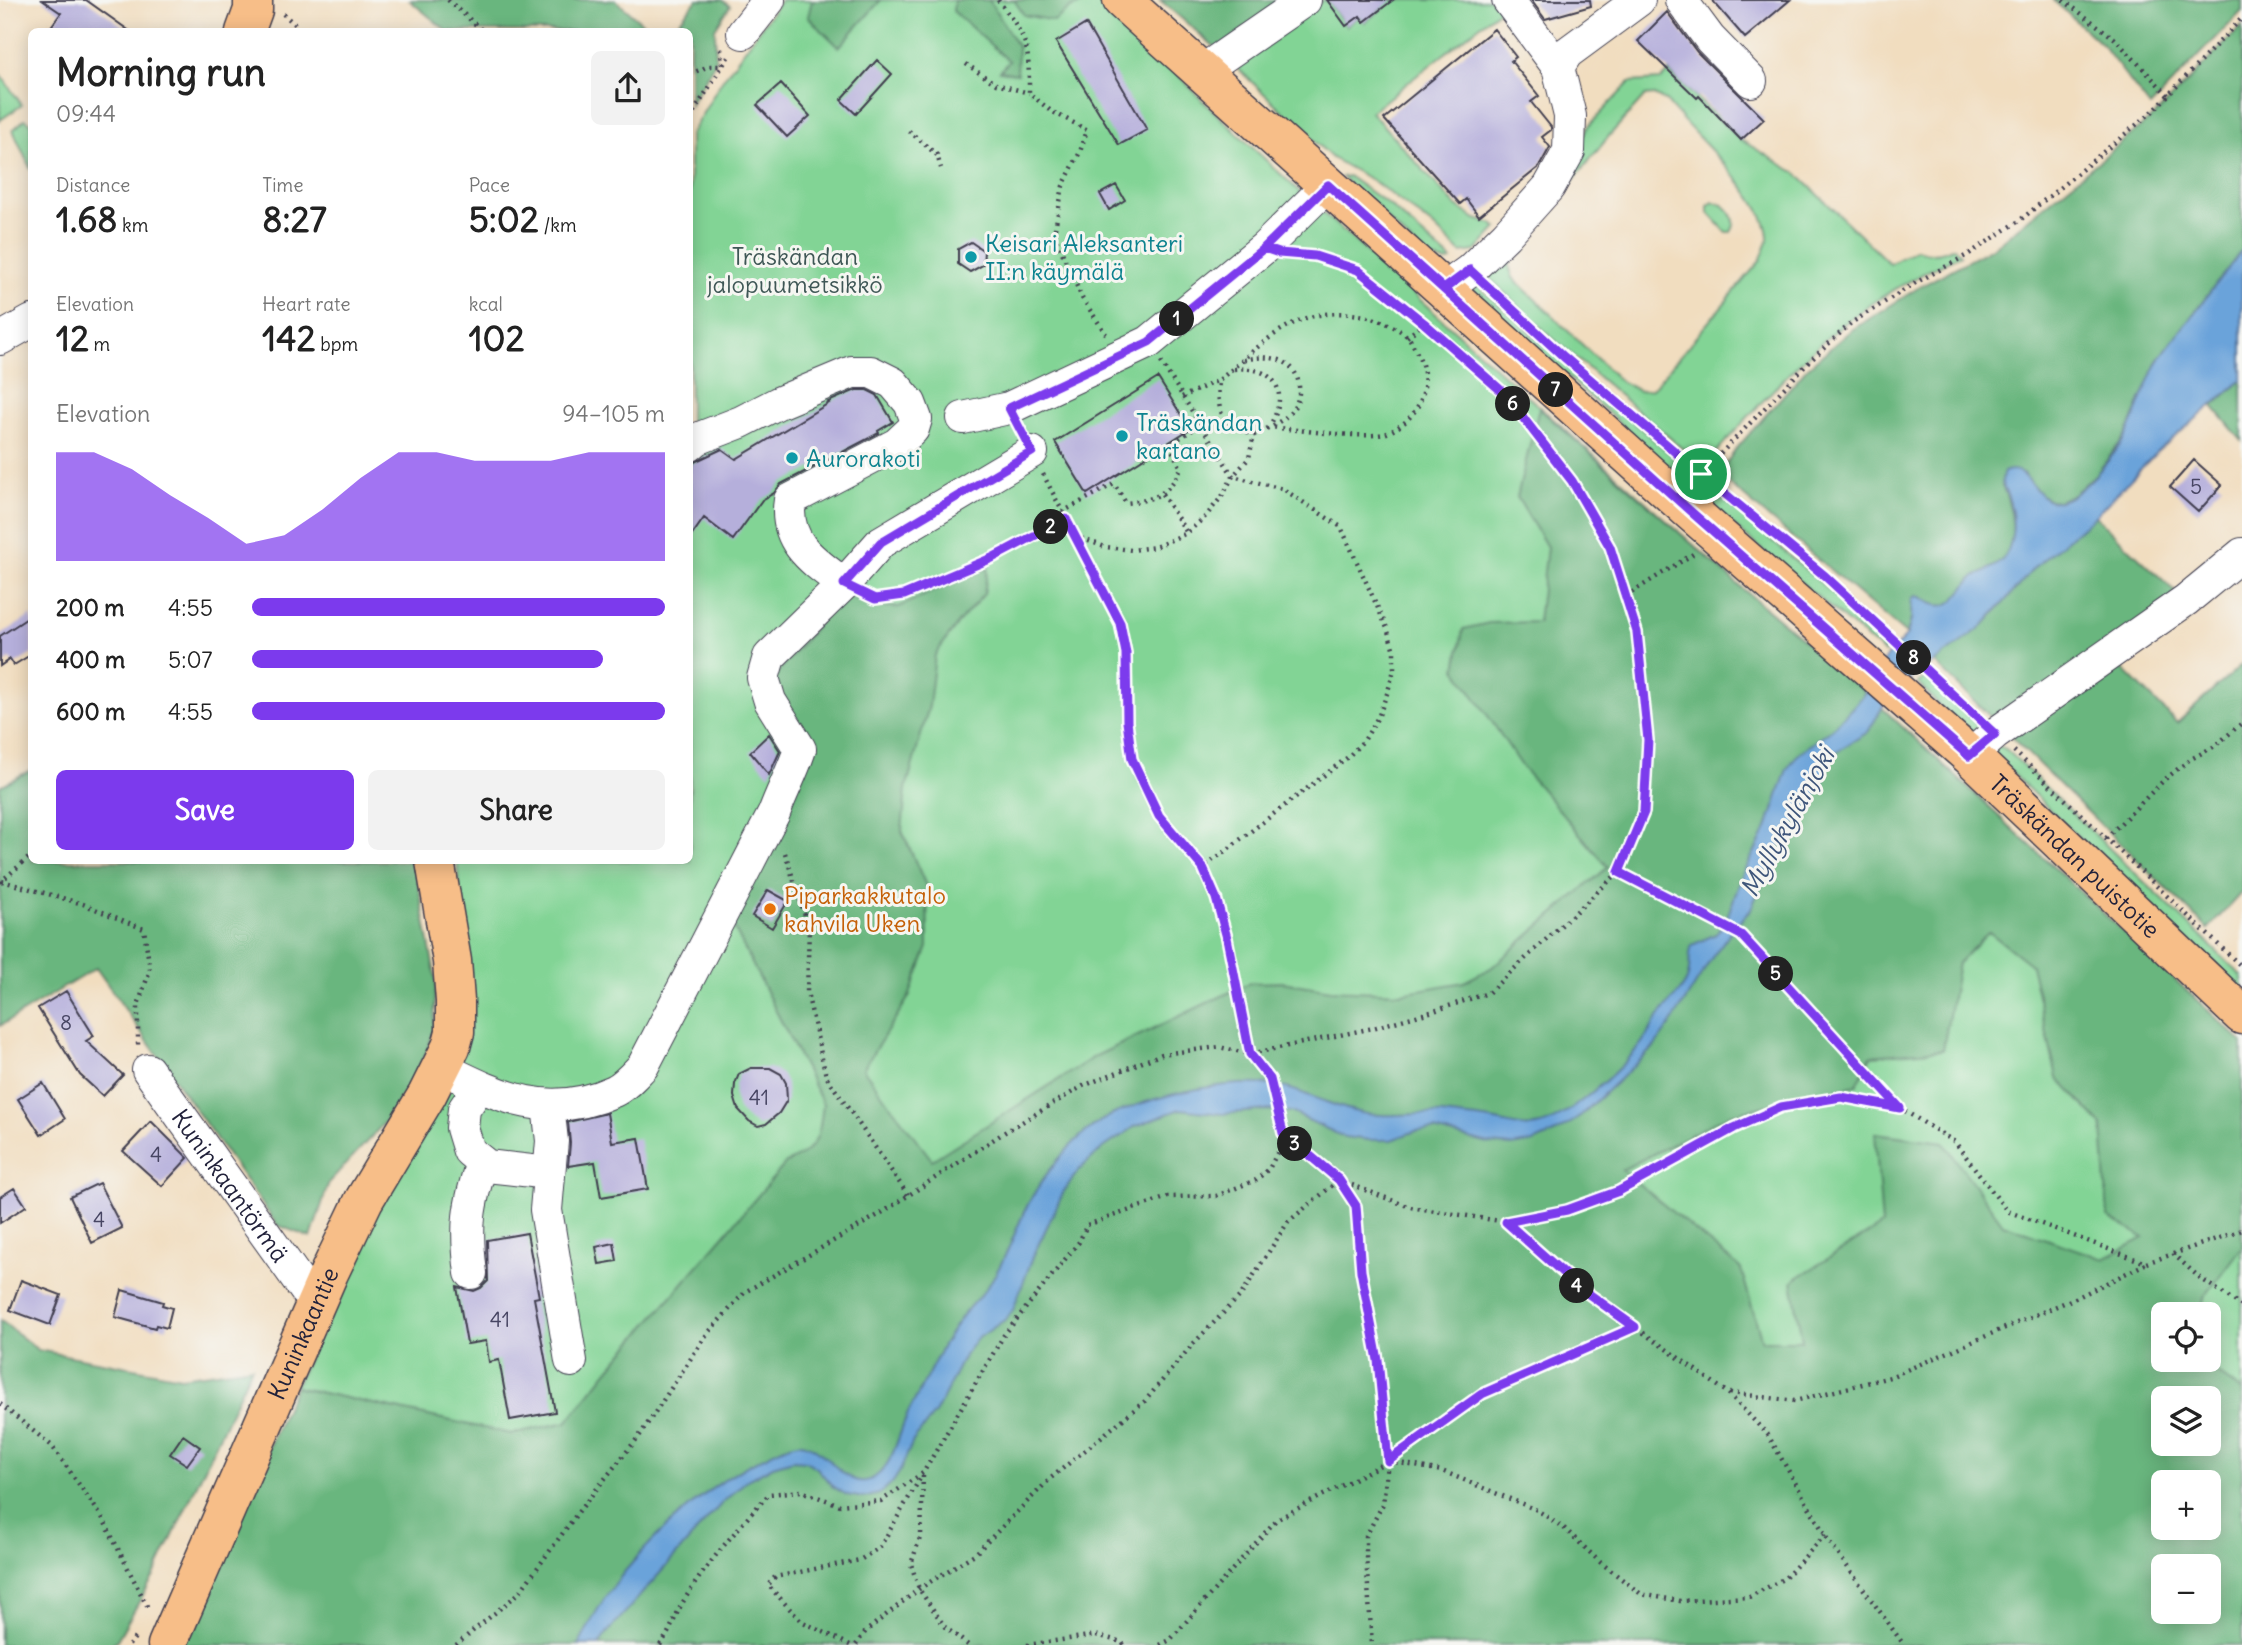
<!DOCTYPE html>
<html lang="en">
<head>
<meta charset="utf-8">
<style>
  :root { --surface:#fff; --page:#f2f2f2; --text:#222; --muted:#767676; --accent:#7c3aed }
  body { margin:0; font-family:Delius,sans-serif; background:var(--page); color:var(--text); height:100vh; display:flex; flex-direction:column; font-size:26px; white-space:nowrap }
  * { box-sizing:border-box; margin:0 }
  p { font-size:23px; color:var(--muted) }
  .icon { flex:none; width:38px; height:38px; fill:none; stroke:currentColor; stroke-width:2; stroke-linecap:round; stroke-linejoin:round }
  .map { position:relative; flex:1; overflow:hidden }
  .sheet { position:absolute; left:28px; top:28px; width:665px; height:836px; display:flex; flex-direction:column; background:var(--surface); border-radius:10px; box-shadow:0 4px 18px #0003 }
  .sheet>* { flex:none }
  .buttons { position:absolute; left:2151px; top:1302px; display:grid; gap:14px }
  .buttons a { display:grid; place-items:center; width:70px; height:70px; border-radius:10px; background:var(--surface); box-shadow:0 4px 18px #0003; font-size:35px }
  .pin { position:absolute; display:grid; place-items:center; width:60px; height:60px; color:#fff; margin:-30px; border:4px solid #fff; border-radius:50%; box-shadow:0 2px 7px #0007 }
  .km { position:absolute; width:35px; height:35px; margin:-18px; border-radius:50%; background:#222; color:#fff; font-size:19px; line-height:35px; text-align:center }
  .round { display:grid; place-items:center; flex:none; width:74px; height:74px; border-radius:10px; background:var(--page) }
  .summary { display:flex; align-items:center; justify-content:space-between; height:119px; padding:0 28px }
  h1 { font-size:38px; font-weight:700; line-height:52px }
  .figures { display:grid; grid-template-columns:repeat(3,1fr); gap:10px; height:119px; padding:7px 28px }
  .figures div { display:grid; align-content:center }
  .figures b { font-size:35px; font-weight:700 }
  .figures small { font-size:19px; font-weight:400 }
  .figures p { font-size:19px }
  .chart { height:196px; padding:14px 28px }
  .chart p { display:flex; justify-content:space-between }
  .chart svg { width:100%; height:126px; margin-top:7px; fill:var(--accent); opacity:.7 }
  .cta { display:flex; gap:14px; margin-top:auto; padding:14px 28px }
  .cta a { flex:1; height:80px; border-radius:10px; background:var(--accent); color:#fff; font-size:28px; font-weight:700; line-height:80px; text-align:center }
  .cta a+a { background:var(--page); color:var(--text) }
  ul { padding:0 28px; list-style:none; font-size:23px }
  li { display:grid; grid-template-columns:112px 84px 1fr; align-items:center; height:52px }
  li i { height:18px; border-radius:9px; background:var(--accent) }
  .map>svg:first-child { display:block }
  .green { fill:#82d495; stroke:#527b68; stroke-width:2; fill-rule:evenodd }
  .forest { fill:#69b67e; stroke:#466c5c; stroke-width:2; fill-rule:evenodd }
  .water { fill:#6ba3da; stroke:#46628a; stroke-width:2 }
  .building { fill:#b5afdb }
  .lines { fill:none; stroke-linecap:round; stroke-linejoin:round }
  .minor-casing { stroke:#413e4f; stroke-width:34 }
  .major-casing { stroke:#413e4f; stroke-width:41 }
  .path { stroke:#413e4f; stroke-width:4.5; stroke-dasharray:2 5; stroke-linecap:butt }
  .minor { stroke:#fff; stroke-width:32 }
  .major { stroke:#f7be88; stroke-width:38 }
  .route-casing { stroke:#fff; stroke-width:14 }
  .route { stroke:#7c3aed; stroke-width:9 }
  .culture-dot { fill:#0f9aa8; stroke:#f6f6f2; stroke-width:2.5 }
  .food-dot { fill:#e8710a; stroke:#f6f6f2; stroke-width:2.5 }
  .labels { text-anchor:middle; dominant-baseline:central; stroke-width:6; stroke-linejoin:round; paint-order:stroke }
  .number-label { font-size:21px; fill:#474563 }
  .culture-label { font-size:24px; fill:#0d838f; stroke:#f6f6f2; text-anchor:start }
  .park-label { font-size:24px; fill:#3f5756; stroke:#f6f6f2 }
  .street-label { font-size:24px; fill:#22223b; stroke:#f6f6f2 }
  .food-label { font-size:24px; fill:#c56008; stroke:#f6f6f2; text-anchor:start }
  .water-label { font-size:26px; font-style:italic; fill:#3f567b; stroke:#f6f6f2 }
</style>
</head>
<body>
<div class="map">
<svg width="2242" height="1645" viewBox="0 0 2242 1645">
  <rect width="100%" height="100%" fill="#f6f6f2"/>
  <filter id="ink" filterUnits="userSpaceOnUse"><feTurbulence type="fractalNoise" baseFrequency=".0143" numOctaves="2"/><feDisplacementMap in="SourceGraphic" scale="14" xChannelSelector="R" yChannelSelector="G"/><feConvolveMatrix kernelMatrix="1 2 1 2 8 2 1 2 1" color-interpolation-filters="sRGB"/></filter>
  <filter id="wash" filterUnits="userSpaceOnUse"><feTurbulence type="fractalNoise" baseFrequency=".00686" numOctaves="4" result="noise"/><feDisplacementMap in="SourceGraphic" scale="28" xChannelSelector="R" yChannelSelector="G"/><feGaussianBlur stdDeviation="1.57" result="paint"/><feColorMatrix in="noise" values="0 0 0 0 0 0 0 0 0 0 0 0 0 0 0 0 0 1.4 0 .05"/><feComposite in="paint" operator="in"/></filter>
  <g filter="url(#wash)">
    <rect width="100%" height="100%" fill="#f1ddbf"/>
    <!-- green -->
    <path class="green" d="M781,0H1104L1125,19L1206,104L1303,195L1744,590L1853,681L2242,1042V1645H181L358,1245L424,1124L461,921L457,861H690V135L721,82ZM2163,1314H2208V1360H2163ZM2163,1398H2208V1444H2163ZM2163,1482H2208V1528H2163ZM2163,1566H2208V1612H2163Z
      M1323,0H1327L1346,26L1360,16L1365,22L1383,8L1380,0H1501L1502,8L1371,112L1454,204L1476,219L1493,224L1497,228L1476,251L1461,253L1433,226L1375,182L1332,158L1232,63Z
      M1669,72L1741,140L1796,173L1890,264L1917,249C1929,256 1942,253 1954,247L1960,255C1925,272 1888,291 1857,314C1799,356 1752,414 1703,466L1550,336L1478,268L1575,154L1587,128L1630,82L1661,80ZM1654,95L1667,102C1692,135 1770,199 1768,240C1767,247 1762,255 1760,261L1652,389L1639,391L1620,381L1513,278L1509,266L1512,256L1609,136L1645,96Z
      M0,74L22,105L0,120Z
      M25,119L31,123V170L13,130Z
      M1348,176L1389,205L1451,260L1448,262L1429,259L1342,177Z
      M1713,202C1727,204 1740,219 1731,232H1726L1708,212V206Z
      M1473,285H1477C1613,408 1756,524 1893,646L1884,653L1721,515L1470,288Z
      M1926,677L1985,730L1975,737L1953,719L1918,683Z
      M1996,745L2006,749L2242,976V998L1993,754Z"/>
    <!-- forest -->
    <path class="forest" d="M409,0H615L652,31H447Z
      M697,0H722L730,6L715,29L716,60L690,105V32L671,31Z
      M812,0H881L839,47L808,17Z
      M954,0H989L1018,47L1017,74L1000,71L1009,61L953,11Z
      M1014,0H1086L1088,2L1072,7L1054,21L1024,15Z
      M1160,0H1284L1217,49Z
      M2053,0H2242V11L2150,107L2103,46Z
      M2242,26V250L2159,359L2126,435L2097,473L2075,493L2059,501L2050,500L2040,494L2023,473L2002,486C2012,506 2021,547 1999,563C1990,570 1979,572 1971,580C1962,589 1956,604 1943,606C1933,607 1925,599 1917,596L1912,598L1911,620L1907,635L1721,477V471L1736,449L1807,368L1850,331L1921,286L1994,247L2154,116Z
      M2242,380V441L2213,406Z
      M1539,408L1744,590L1853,681L2242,1042V1247L2204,1298L2202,1314H2163V1360H2200L2242,1391V1645H181L295,1387L511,1434L567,1422L609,1369L786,1163C819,1149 819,1136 823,1104L731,922L811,749L772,679L844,593L874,607H898L988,567L984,594L959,622L935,655L929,706L906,789L902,831L927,888L928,947L909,997L863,1069L932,1160L1096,1056L1249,983L1282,982L1331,990L1401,993L1464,982L1491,968L1608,867L1524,769L1456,669L1463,629L1489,623L1538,622L1547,547L1517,497ZM1989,932L2031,965L2057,1077L2102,1125L2108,1217L2144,1238L2104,1259L2003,1224L1943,1142L1875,1133L1882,1225L1792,1281L1802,1341H1762L1741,1269L1622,1170L1731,1114L1857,1085L1871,1056L1943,1050L1958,963ZM2163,1398H2208V1444H2163ZM2163,1482H2208V1528H2163ZM2163,1566H2208V1612H2163Z
      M2095,516L2181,597L2104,650L2177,723L2242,664V892L2208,929L1933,661L1983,626L2034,568Z
      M31,770L32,861H414L436,980L434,1029L428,1049L413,1078L388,1119L329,1182L311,1238L277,1225L96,968L0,1026V786Z
      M0,1320L38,1350L181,1377L252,1367L154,1576L117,1640L111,1645H0Z"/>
    <!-- water -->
    <path class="water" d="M2242,250V380L2158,451L2095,516L2034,568L1983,626L1889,696L1868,732L1837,751L1829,762L1821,789L1785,837L1772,860L1750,911L1735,926L1713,956L1671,1024L1654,1047L1577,1119L1556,1132L1534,1142L1512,1146L1489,1144L1434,1130L1416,1131L1391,1140H1369L1344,1137L1291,1112L1267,1110L1222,1114L1180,1109L1136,1126L1102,1149L1079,1170L1064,1191L1034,1254L1013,1310L1006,1319L977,1339L965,1354L936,1412L913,1441L900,1471L893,1482L879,1494L864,1498L847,1495L833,1487L817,1468L806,1461L793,1460L773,1466L747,1480L722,1503L607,1633L599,1645H579C588,1627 597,1608 609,1592C647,1539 711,1481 770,1454C778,1450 788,1444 798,1443C825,1441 846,1497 875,1477C895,1463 899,1430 910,1409C928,1377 943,1339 967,1310C973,1302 981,1296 987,1287C1003,1265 1013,1237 1024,1212C1042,1175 1077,1130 1116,1113C1161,1094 1239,1075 1287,1088C1314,1096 1339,1109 1367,1114C1394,1118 1423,1111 1451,1115C1466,1117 1481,1118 1496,1121C1511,1124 1525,1129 1541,1125C1567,1118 1618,1071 1636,1050C1646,1039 1653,1024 1662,1012C1669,1002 1680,994 1686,982C1692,971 1687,958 1692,945L1716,934L1726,920L1743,874L1767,828L1787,769L1798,754L1834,727L1862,697L1886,657L1907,635L1911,620L1912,598L1917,596C1924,598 1930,604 1937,605C1952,609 1961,591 1970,581C1979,571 1994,570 2002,560C2014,546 2015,520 2010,503C2007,491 1998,485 2004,472C2030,460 2033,506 2060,501C2082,496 2116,453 2127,434C2139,410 2146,384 2159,360C2166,348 2176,337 2184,326C2204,301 2223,275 2242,250Z"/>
    <g id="blocks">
      <!-- building -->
      <path class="building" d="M42,0H86L131,32H47L61,13Z
        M1327,0H1393L1364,22L1360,16L1346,26Z
        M1531,0H1590L1591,6L1545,19Z
        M1712,0H1790L1745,38Z
        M1667,12L1697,52L1764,119L1741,140L1699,96L1697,98L1638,41Z
        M1086,24L1147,130L1119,145L1056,42Z
        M1494,29L1516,57L1511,61L1539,96L1531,102L1551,127V130L1542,137L1550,147L1539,167L1479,216L1466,199L1460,204L1384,119Z
        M877,60L892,74L856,114L841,100Z
        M781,84L810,116L787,137L757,105Z
        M1116,185L1125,200L1109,210L1100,194Z
        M971,242L984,251L983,265L970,272L958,264V249Z
        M1158,378L1190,429L1087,494L1055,442Z
        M856,390H867L877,395L893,422L878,431L879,433L781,484L774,493L762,500L733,540L704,518L690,538V466L692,463L722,449L736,459L829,403L828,402Z
        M2194,460L2222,485L2198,512L2170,487Z
        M32,615V654L14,665L10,659L0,666V636Z
        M769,734L780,751L769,775L750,752Z
        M768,890L788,901L772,928L752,916Z
        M66,991L94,1036L86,1041L123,1075L103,1096L80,1075L38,1008Z
        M751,1068H770L781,1074L786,1083L787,1100L779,1113L766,1124L758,1126L749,1121L738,1109L734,1096L735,1084L739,1074Z
        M43,1083L65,1119L41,1135L18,1099Z
        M607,1113L612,1142L639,1138L648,1189L601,1197L595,1162L568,1166L570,1143L568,1122Z
        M151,1121L188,1158L162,1186L123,1151Z
        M99,1183L122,1228L92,1243L70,1197Z
        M14,1188L26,1206L0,1223V1197Z
        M527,1233L539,1297L534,1298L555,1412L510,1420L499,1360L489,1362L486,1341L467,1344L457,1287L474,1291L481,1288L488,1281L487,1240Z
        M614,1243L617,1261L599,1264L596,1247Z
        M21,1280L61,1295L50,1325L10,1310Z
        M122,1290L163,1302L162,1305L172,1308L167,1328L156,1325L155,1328L115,1317Z
        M183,1435L200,1447L187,1465L170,1454Z"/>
    </g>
  </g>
  <g filter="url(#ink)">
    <use href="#blocks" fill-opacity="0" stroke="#413e4f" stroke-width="2"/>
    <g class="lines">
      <defs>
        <g id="minor">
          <path d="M1681,0L1710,39L1751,81"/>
          <path d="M743,33L769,0"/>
          <path d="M1558,67L1567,53L1639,0"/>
          <path d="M1202,71L1305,0"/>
          <path d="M1444,289L1470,270L1506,235L1549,187L1569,151L1570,116L1558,67L1508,0"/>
          <path d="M0,339L32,321"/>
          <path d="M963,418L1009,408L1149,342L1264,248L1328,185"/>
          <path d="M690,445L697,439L741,422L778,403L852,372H871L893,383L910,403L916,419L913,429L897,444L790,500C783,542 813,561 844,584"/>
          <path d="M1970,756L1995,734L2186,600L2242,554"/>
          <path d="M442,1068C501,1097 548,1121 614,1091C625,1086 635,1074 643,1066L774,813C782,791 793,771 800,749L770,701L763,678L769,657L844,584L881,542L1032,452"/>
          <path id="s1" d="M148,1070L306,1291L317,1298"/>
          <path d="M479,1087L464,1109L462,1128L469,1151L487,1166L549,1173"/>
          <path d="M548,1105L552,1141L546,1210L571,1361"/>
          <path d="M471,1273C465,1227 468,1206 482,1162"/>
        </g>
        <g id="major">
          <path id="s2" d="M1122,0L1689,510L1970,756L2242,1015"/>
          <path d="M245,32L253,10V0"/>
          <path id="s3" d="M167,1645L329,1273L364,1200L427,1095L451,1047L455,1032V1001L452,961L435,861"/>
        </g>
      </defs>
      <!-- minor casing -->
      <use href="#minor" class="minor-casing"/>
      <!-- major casing -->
      <use href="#major" class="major-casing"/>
      <!-- path -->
      <path class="path" d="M448,0L484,32
        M998,0C1028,40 1029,43 1029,93L1051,111L1087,130L1080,152L1063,186L1054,234L1082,298L1106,334
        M2063,0L2114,38L2168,95
        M283,14L304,32
        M312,32L313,30
        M966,64L996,84L1029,93
        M690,74L709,66H722L721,48
        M690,118L730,54
        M909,131L937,155L941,168
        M1407,337L1424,323
        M1244,360C1267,354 1296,357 1299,386C1300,396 1297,404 1291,412C1282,422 1266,429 1254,435C1220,425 1217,413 1219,380C1244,360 1270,332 1301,320C1333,307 1380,313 1407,336C1412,341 1415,349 1418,355C1434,385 1419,420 1387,433C1369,440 1292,429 1270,427
        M1161,362L1233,476L1283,489L1341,527L1387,628L1394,651V670L1388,691L1379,715L1365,739L1348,757L1203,868
        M1234,369C1274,365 1291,391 1270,425
        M1182,397L1219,380
        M1654,434L1825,576L1977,717
        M1043,474L1120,623L1126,653L1127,722L1132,759L1159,815L1203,868L1216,898L1227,938L1250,1054L1373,1028L1434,1011L1488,993L1619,872L1644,812L1648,740L1637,632L1610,547L1572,481L1504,393L1424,323L1358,270L1315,256L1297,255
        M1701,474L1810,361L1851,323L1917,282L1969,254L2019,221L2152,112L2242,18
        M1162,494L1187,533
        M1062,512L1114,484L1126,503C1155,500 1169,494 1181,468L1169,445L1200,425
        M1075,536L1105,547L1132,550L1155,547L1187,533L1206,516L1223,495L1233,476L1249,458L1254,435
        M866,595L875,599L904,595L992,558L1066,519
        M1626,596L1693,554
        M2014,751L2242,967
        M2106,838L2164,780L2189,760L2215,746L2242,723
        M785,853L809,928L807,992L826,1076L908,1195
        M1619,872L1741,935L1900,1108L1955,1142L2007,1211L2146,1263L2173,1254L2200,1278L2242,1306
        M2,881L83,904L144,929L150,970L138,1005V1045
        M0,882L32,855
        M1507,1223L1579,1287L1728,1393L1768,1435L1828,1540L1904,1645
        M2173,1254L2242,1230
        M1730,1393L1795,1401L1890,1377L2080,1296L2145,1264
        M0,1404L52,1446L102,1517L149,1610
        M1389,1461L1442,1471L1537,1510L1565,1529L1600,1562L1641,1594L1680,1601L1749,1597L1785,1578L1825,1535
        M923,1476L921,1535L911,1564L919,1589L945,1627L968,1645
        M129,1645L137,1635
        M456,1645L519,1593L579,1511L640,1435L707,1334L745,1292L880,1214L1005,1132L1083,1086L1162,1054L1219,1047L1250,1054L1271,1078L1283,1133L1339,1180L1410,1207L1506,1222L1568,1210L1619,1191L1734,1128L1781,1107L1841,1097L1900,1108
        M660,1645C672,1630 674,1617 683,1602C706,1564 739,1527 769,1494L801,1491L840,1505L881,1501L923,1473L1004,1335L1079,1242L1087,1225L1168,1197L1216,1196L1256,1180L1269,1169L1286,1136
        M850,1645L801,1621L768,1585L775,1577L860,1560L880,1547L921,1477
        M856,1645L866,1631L919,1589L976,1553L1051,1478L1145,1401L1192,1345L1241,1295L1288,1222L1339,1180L1356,1206L1361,1271L1378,1360L1388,1461L1383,1504L1366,1536V1557L1372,1645
        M1027,1645L1096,1635L1122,1642L1124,1645
        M1160,1645L1170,1640L1276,1520L1388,1461L1482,1394L1592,1348L1635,1327"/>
      <!-- minor -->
      <use href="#minor" class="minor"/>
      <!-- major -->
      <use href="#major" class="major"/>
    </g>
  </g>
  <g class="lines" filter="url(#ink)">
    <defs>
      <path id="route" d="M1701,474L1564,357L1470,270L1444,289L1328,185L1264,248L1149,342L1009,408L1032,452L881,542L844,584L875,599L904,595L992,558L1066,519L1120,623L1126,653L1127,722L1132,759L1159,816L1203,868L1216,898L1227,938L1250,1054L1270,1079L1283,1133L1339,1180L1356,1206L1361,1271L1378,1360L1388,1461L1482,1394L1635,1327L1579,1287L1506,1222L1567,1210L1619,1191L1734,1128L1781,1107L1841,1097L1900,1108L1741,935L1619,872L1644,812L1648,740L1637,632L1610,547L1572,481L1504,393L1424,323L1358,270L1315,256L1279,253L1264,248L1328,185L1689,510L1969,756L1995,734L1825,576L1701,474"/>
    </defs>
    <!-- route casing -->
    <use href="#route" class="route-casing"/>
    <!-- route -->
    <use href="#route" class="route"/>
  </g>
  <!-- markers -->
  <g class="culture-dot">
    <circle cx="971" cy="257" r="7"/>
    <circle cx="1122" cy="436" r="7"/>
    <circle cx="792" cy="458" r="7"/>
  </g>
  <circle class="food-dot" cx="770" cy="909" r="7"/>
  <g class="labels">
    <!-- number labels -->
    <g class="number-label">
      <text x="2196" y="486">5</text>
      <text x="66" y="1022">8</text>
      <text x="759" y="1097">41</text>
      <text x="156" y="1154">4</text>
      <text x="99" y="1219">4</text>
      <text x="500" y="1319">41</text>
    </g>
    <!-- culture labels -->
    <g class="culture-label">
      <text x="985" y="243">Keisari Aleksanteri<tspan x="985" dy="28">II:n käymälä</tspan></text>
      <text x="1136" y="422">Träskändan<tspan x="1136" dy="28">kartano</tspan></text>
      <text x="806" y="458">Aurorakoti</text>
    </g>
    <!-- park labels -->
    <g class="park-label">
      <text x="795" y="256">Träskändan<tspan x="795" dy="28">jalopuumetsikkö</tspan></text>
    </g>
    <!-- street labels -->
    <g class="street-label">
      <text stroke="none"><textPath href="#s2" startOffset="1281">Träskändan puistotie</textPath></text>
      <text stroke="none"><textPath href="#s1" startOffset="142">Kuninkaantörmä</textPath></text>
      <text stroke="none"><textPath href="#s3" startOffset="340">Kuninkaantie</textPath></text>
    </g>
    <!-- food labels -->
    <g class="food-label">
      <text x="784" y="895">Piparkakkutalo<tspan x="784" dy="28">kahvila Uken</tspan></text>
    </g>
    <!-- water labels -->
    <g class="water-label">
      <text transform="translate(1787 822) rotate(-61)">Myllykylänjoki</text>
    </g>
  </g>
</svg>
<div class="buttons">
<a><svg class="icon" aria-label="locate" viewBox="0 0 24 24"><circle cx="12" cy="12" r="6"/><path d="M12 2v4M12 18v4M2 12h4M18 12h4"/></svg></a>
<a><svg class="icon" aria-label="layers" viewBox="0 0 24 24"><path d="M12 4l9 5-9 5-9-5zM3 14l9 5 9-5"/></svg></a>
<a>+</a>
<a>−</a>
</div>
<div class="pin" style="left:1701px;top:474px;background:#1e9e55"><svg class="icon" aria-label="arrive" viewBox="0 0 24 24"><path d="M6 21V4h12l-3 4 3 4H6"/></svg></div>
<b class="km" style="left:1177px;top:319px">1</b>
<b class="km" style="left:1051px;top:527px">2</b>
<b class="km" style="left:1295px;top:1144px">3</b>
<b class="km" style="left:1577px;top:1286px">4</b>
<b class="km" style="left:1776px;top:974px">5</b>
<b class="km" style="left:1513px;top:404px">6</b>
<b class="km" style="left:1556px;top:390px">7</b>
<b class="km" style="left:1914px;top:658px">8</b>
<section class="sheet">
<div class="summary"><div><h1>Morning run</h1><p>09:44</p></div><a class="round"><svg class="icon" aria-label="share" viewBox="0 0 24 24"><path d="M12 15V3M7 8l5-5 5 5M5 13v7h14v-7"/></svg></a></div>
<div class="figures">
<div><p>Distance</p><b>1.68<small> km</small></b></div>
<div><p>Time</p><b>8:27</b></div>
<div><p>Pace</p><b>5:02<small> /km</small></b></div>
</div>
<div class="figures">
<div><p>Elevation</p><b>12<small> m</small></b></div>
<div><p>Heart rate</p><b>142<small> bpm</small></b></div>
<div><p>kcal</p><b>102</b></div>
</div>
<div class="chart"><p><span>Elevation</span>94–105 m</p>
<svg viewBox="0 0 160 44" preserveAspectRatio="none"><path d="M0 44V6L10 6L20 12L30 21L40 29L50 38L60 35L70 26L80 15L90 6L100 6L110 9L120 9L130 9L140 6L150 6L160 6V44z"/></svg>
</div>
<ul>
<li><b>200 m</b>4:55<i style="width:100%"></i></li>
<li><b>400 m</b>5:07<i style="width:85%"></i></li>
<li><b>600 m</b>4:55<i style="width:100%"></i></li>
</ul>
<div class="cta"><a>Save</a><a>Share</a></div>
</section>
</div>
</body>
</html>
